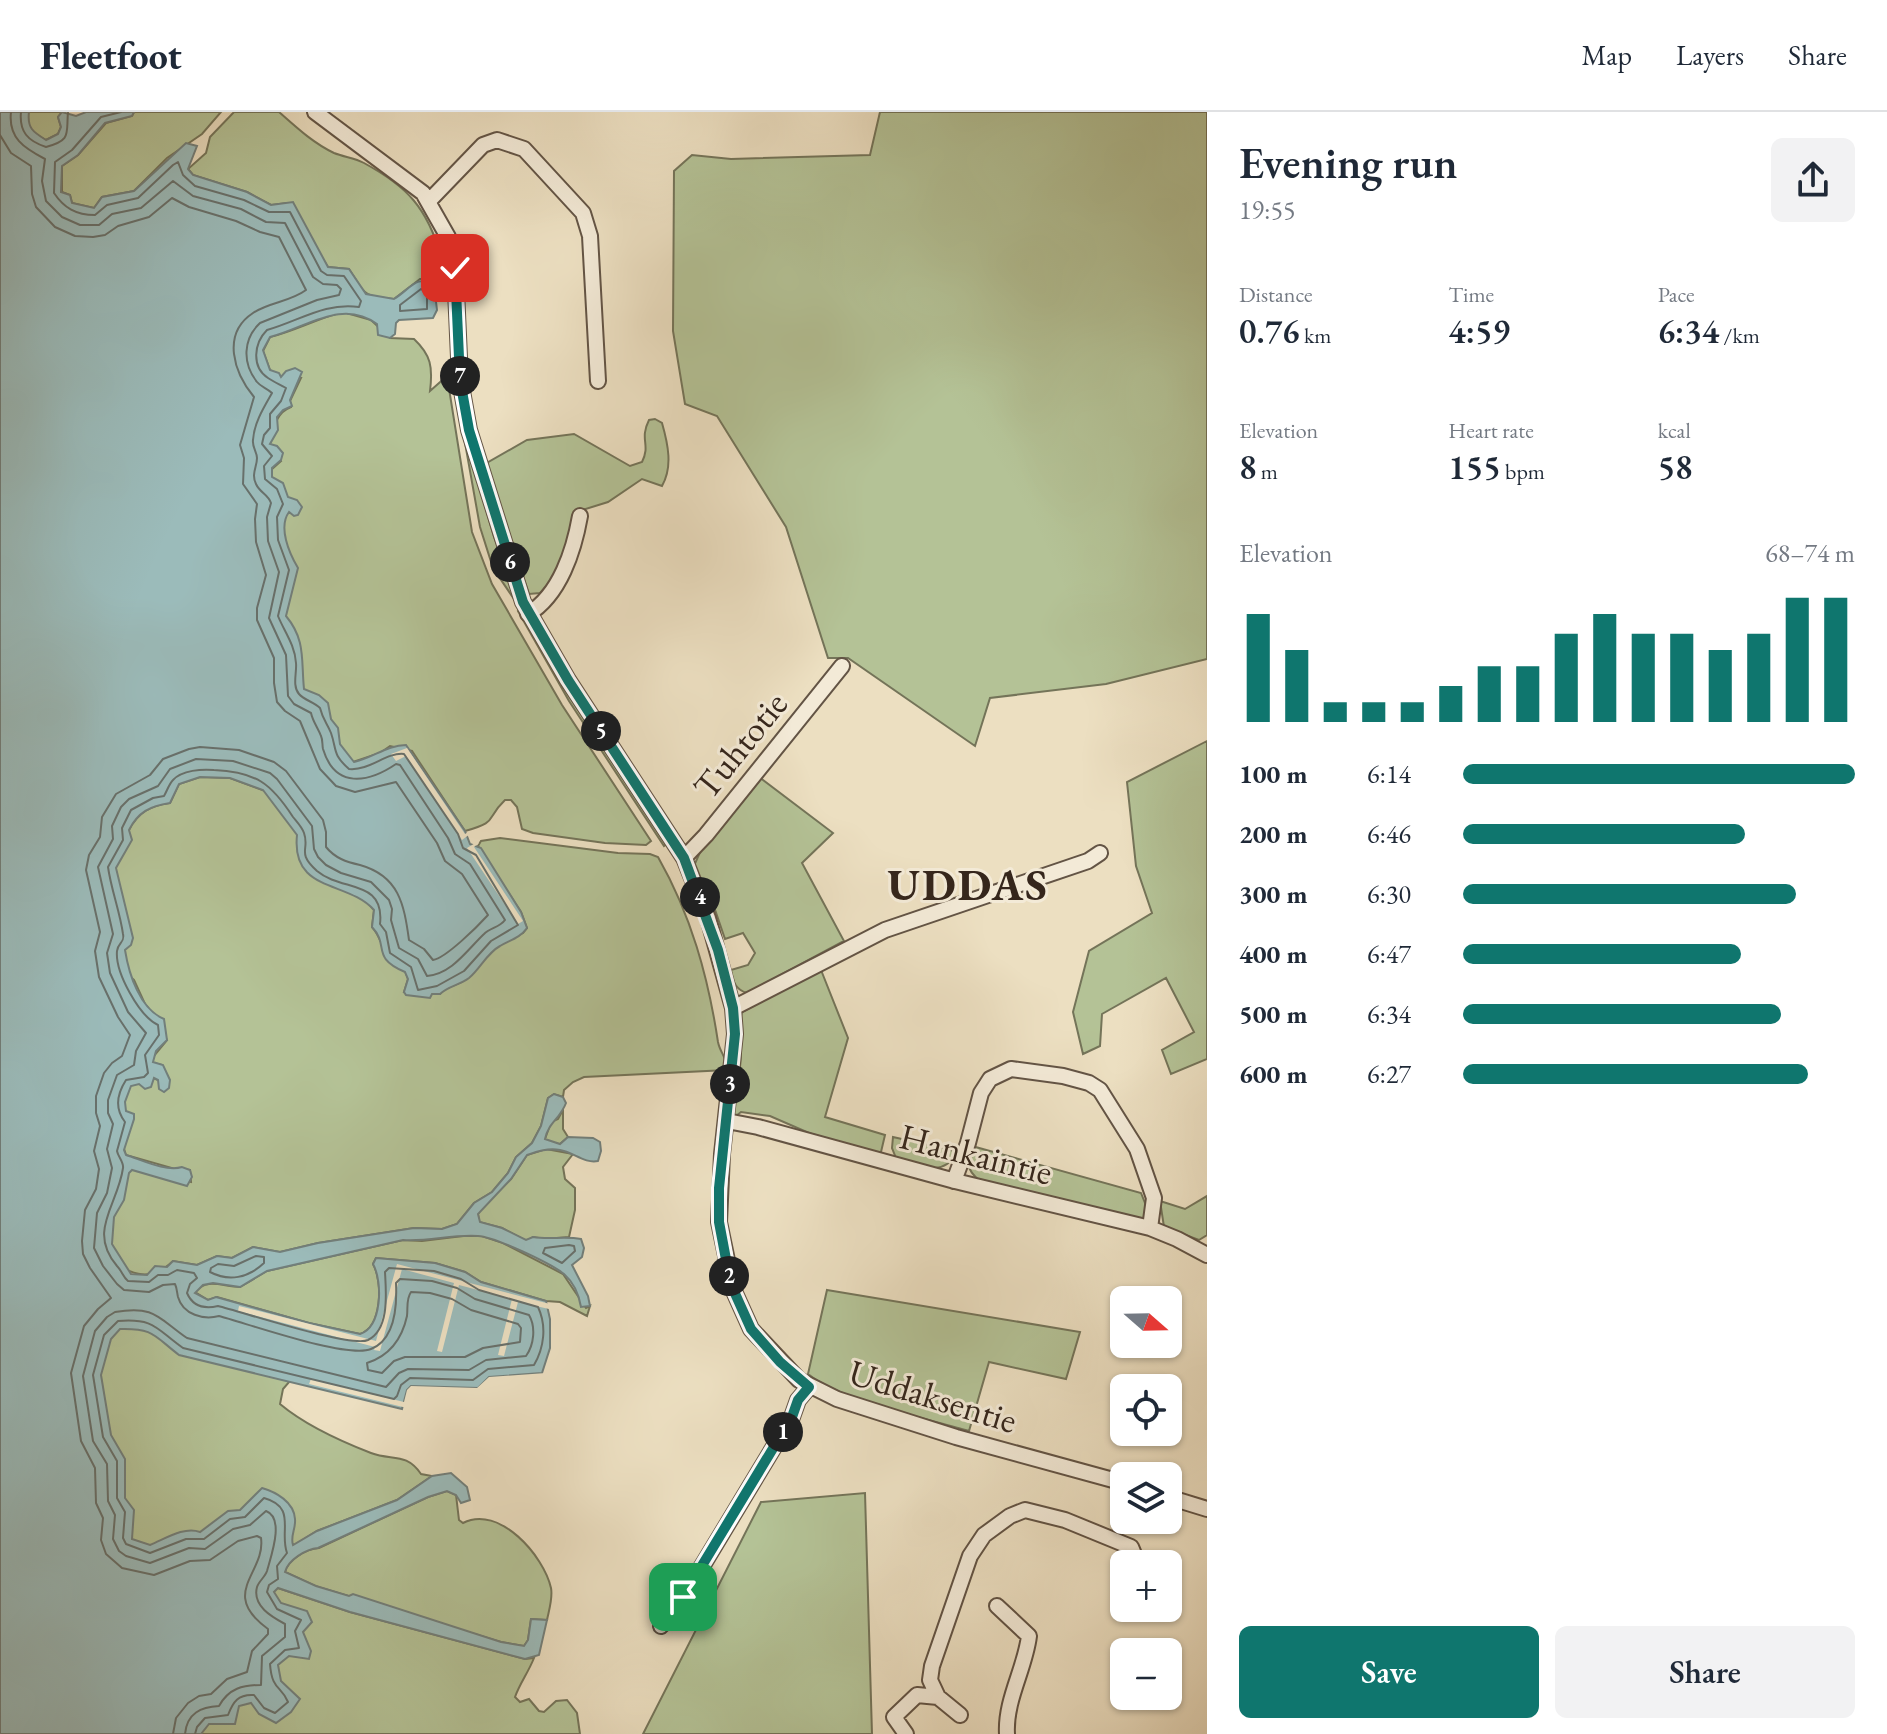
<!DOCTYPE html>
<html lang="en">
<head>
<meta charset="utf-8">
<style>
  :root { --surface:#fff; --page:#f2f2f3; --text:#1f2937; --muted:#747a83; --line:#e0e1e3; --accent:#0f766e }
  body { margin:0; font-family:"EB Garamond",serif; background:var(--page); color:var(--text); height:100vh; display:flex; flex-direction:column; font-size:30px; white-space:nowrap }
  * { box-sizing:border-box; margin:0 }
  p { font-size:26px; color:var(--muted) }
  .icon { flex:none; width:44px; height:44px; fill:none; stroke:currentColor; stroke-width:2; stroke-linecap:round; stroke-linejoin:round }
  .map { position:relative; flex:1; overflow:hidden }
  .details { display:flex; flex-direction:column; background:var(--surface); width:680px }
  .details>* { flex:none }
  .needle { width:52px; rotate:110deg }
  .tools { position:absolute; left:1110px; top:1174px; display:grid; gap:16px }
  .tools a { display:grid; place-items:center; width:72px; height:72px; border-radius:12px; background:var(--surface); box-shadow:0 2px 6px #0004; font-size:40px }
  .pin { position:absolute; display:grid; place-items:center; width:68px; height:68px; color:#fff; margin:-34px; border-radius:16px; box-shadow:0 4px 12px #0006 }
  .km { position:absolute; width:40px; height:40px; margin:-20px; border-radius:50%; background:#222; color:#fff; font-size:22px; line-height:40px; text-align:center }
  .round { display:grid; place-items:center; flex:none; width:84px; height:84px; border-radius:12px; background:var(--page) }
  .overview { display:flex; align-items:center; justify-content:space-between; height:136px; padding:0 32px }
  h1 { font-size:44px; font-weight:600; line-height:60px }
  .metrics { display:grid; grid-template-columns:repeat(3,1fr); gap:12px; height:136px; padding:8px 32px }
  .metrics div { display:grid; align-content:center }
  .metrics b { font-size:34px; font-weight:600 }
  .metrics small { font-size:22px; font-weight:400 }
  .metrics p { font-size:22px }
  .chart { height:224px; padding:16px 32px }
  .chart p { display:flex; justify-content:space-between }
  .chart svg { width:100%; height:144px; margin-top:8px; stroke:var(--accent); stroke-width:6 }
  .cta { display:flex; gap:16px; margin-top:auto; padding:16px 32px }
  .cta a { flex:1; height:92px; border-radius:12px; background:var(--accent); color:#fff; font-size:32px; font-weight:600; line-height:92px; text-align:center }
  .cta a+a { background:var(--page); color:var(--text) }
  ul { padding:0 32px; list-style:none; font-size:26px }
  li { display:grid; grid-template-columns:128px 96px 1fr; align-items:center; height:60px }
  li i { height:20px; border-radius:10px; background:var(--accent) }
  header { display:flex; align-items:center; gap:48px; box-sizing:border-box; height:112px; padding:0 40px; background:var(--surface); border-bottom:2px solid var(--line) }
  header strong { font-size:38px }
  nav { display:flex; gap:44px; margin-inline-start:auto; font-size:28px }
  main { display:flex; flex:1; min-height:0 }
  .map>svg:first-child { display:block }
  .green { fill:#b4c296; stroke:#747459; stroke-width:2 }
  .water { fill:#9bbbba; stroke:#727f7b; stroke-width:2 }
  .pier { fill:#ecdfc1 }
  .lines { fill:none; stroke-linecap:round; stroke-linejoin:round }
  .shore { stroke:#68706b; stroke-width:2 }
  .street-casing { stroke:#635445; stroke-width:18 }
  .street { stroke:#f3ead7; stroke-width:14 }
  .route-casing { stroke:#fff; stroke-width:16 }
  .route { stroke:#0f766e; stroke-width:10 }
  .labels { text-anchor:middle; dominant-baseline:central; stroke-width:6; stroke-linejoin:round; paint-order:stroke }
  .street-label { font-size:36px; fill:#35261c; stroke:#f3ead7 }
  .district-label { font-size:44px; font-weight:bold; letter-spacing:2px; fill:#35261c; stroke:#f3ead7 }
</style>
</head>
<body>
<header>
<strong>Fleetfoot</strong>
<nav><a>Map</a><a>Layers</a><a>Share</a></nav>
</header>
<main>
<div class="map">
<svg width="1207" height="1622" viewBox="0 0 1207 1622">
  <rect width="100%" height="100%" fill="#ecdfc1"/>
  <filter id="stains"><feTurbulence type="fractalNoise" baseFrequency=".0025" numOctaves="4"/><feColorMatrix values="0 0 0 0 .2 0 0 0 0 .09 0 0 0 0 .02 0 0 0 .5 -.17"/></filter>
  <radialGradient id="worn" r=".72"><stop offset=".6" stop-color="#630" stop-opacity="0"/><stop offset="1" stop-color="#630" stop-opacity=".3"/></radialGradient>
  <!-- green -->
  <path class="green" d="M0,0H62L58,5L61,15L58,22L46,28L32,20L28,11Z
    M134,0H221L202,22L167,46L134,79L102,85L94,96L72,91L70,83L62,80V54L78,43L106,11L132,4Z
    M234,0H279C296,15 313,31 334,41C344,45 355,46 364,51C408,75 427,96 441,144L426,167H420L394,187C362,184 366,183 349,157L328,155L287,91L271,93L247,80L193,63L188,57L206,41L210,25Z
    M880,0H1207V547L1106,572L990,586L975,634L848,546H828L786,415L717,304L685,292L673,219L674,59L692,43L731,47L870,43Z
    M343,200L371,208L390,226L414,227C431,243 433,255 430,279L447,264L472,420L492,472L562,593L651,729L646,733L605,731L533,721L522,717L517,695L511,688H505C485,707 499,710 465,719L412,639L390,634L380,641L353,650L52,554L281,349L270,332C274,317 275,301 291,295L290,289L301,266L281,265L270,258L263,239L270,225C295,219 318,206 343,200Z
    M655,307L662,311C668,332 673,355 662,374L642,367L608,390L576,400L556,464L540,481L529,482L485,352L527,328L574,322L630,354L642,350C651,332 639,328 649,308Z
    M462,314L494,425L517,485L514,487L493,456L480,415Z
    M521,497L571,586L668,731L664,734L569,589L518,499Z
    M1207,629V947L1171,962L1162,938L1194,920L1166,866L1102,902L1100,934L1083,942L1073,900L1089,839L1152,801L1136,754L1127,670Z
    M200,665L230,666L276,683L374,798L372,815C387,831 379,849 405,859L408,867L404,880L440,882L445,877L462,870L496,835L523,821L527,816L521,800L478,734L481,729L500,726L618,741L650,742L658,745C691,803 708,864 718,930C720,941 728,947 727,958L584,965L573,970L564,978L563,985L554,982L548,986L541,1014L532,1031L516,1045L508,1061L492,1080L474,1091L457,1112L442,1117L414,1116L318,1131L280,1140L253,1135L232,1146L217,1144L197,1153L173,1149C147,1175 125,1158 100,1142L106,1050L191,1070L190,1058L175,1057L126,1043L106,982L153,966L158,968L162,953L153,951V945L167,928L154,903L145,892L134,868L15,774L129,718C138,700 150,694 170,691L179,672Z
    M759,665L833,721L802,751L844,829L747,881C736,878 732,869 731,858L748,853L755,841L743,821L725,827L712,789L693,756L701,738Z
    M821,858L848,926L825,1005L885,1023L881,1040L876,1042L809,1021L770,1004L741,1000L736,1004L733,1003C734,984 740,964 741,945C741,930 737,915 742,900Z
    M563,998V1017L568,1025L560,1032L550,1031L545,1027L551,1010L558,1007Z
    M893,1025L959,1040C940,1067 921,1054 896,1046L892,1036Z
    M972,1034L1141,1081L1149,1101L1144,1108L980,1069C965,1057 967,1050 972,1034Z
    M546,1037L573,1042L563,1055L565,1067L575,1076V1098L569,1125L545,1127L533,1125L526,1129L502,1116L479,1110L478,1102L481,1096L511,1067L527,1043Z
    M1207,1084V1123L1199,1128L1164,1115L1160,1089L1185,1097Z
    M463,1124H482L503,1131L563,1162L586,1196L590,1194L587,1204L560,1190L546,1189L481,1170L465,1160L435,1151L376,1146L373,1152C383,1170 382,1215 360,1222L309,1211L217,1185L208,1188L195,1180C207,1165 223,1175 240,1175L267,1159L403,1128L422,1129Z
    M827,1178L1080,1220L1066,1267L989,1250L969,1319C925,1306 842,1289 808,1262Z
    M130,1209L290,1269L283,1277L280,1292C305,1313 340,1329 371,1341C392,1349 406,1340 421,1362L432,1364L397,1388L317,1419L293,1434H132L92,1251L99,1232Z
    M447,1379L456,1383L459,1408L463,1411C499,1392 544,1444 551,1476C553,1486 549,1498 547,1508L531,1507L528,1528L524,1534L501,1530L315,1474L285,1460C287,1448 306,1437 319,1436L428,1385Z
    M865,1381L872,1622H643L761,1390Z
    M278,1476L350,1500L525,1547L534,1546C528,1561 520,1571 515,1585L520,1590L529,1587L539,1599L544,1600L556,1589L567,1588L577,1601L580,1622H157L139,1509Z"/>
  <!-- water -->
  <path class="water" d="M0,0H29C27,16 33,20 46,28L58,22L61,15L58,5L62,0L76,4L86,0H134L132,4L105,11L78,43L62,54L61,80L70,83L72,91L94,96L102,85L134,79L186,31L197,34L188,57L193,63L247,80L271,93L293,90L328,155L349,157L366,182L394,187C409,178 418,161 434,173L437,198L433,206L399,208L396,211L395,222L390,226L378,223L377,212C342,186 306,216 270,225L263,238L270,258L279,261L281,265L286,259L295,256L302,260L290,288L292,294L283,298L277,305L278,318L270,332L277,334L283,341L281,348L272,356V365L283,371L288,385L297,388L302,395L298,403L294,404L289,400C278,415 289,441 298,456L286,504C306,528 301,548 304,577L319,583L328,591L331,607L338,616L340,632L354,650C373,646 387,633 406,633L465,719L470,732L481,736L521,800L527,816C520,826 510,828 500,834C487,841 480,857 469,866C460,873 448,874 440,882H432L430,886L406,883L404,880L408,867L405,860C370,845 390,834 372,815L374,798C347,768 291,781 297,723L263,678L230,666L200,665L179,672L170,691C150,694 138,700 129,718L132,728L116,756L133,826L131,833L125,838C129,863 140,897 164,907L167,928L156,939L153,950L163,953L170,968L169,976L164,980L159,977L158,968L154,966L151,975L145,977L139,972L131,974L125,990L126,999L134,1002V1007L124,1038L126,1043C142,1048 166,1060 182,1055L190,1058L192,1065L187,1074L132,1058L129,1061L124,1088L114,1105L112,1132L131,1162L147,1163L155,1154L167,1155L173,1149L197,1153L217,1144L232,1146L253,1135L280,1140L318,1131L414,1116L442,1117L457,1112L474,1091L492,1080L508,1061L516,1045L532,1031L541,1014L548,986L554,982L563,985L566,991C560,1007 548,1011 545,1027L560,1032L568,1025L593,1026L600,1030L601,1039L598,1049C585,1052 573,1040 560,1038C548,1036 538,1039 527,1043L511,1067L478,1102L480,1110L502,1116L526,1128L533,1125C549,1128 564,1124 581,1127L584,1136L582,1145L572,1153L588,1184L590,1194L581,1195C579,1183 573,1170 564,1162C550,1151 495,1125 478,1124C453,1122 428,1130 403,1128L267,1159L240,1175L213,1171L203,1173L195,1181L208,1188L216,1185L309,1211L360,1222C382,1215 383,1170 373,1152L376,1146L435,1151L465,1160L481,1170L546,1189L550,1207V1236L542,1261L489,1265L478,1276L411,1274L407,1278L402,1297L179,1243C154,1224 154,1216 120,1217L111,1227L101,1263L111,1323L125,1347V1386L134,1398L132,1427L150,1433C165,1427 184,1414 200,1420L228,1399L240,1398L262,1376C276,1380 294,1390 295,1407C296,1417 290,1424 293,1433L317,1419L397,1388L432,1364L451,1361L467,1375L470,1388L461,1391L456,1383L447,1379L428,1385L318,1436C306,1437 288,1448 285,1460L316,1474L349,1484L353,1482L501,1530L524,1534L528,1528L531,1507L547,1508L539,1543L525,1547L350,1500L278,1476L274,1480L281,1491L307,1499L312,1510L303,1520L311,1539L309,1547L289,1544L278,1553L281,1569L300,1587L291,1600L276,1611L259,1602L251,1591L239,1594L235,1612H209L201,1622H0Z"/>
  <!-- pier -->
  <path class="pier" d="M407,636L465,722L470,719V722L462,728L406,644L396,649L391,642Z
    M477,730L479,731L474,735L523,809L518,812L467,736Z
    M397,1152L550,1192L549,1197L518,1190L504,1244L498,1243L512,1187L459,1173L442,1240L437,1239L454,1171L402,1157L380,1239L374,1238L375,1235L238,1199L239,1194L376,1229Z
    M546,1261L543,1265L491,1269L478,1280L413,1278L407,1296L309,1272L311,1267L404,1290L407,1278L411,1274L477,1276L489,1265Z"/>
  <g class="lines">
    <!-- shore -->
    <path class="shore" d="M11,0C8,26 24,36 45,47L42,69L46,89L62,105L80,113H99L112,102L141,96L173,69L193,84L241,97L266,110L285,111L313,165L323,172L337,173L341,177L339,183L317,188L260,211C243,227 242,251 257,270C261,275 267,276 272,281C264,295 254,311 253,328C252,335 257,340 257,346C257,355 251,362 256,372C260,381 268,382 271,391L267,405L268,429L279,460L269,506L286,543L288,584L294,592L311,601C313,610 318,616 321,624C323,628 322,633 323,637C335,677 368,671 396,652L400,653L448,726L455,742L470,752L505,808C500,815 490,816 484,822C467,838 452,862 427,864L418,847L399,836L391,808L392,797L389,788L371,770L341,761L326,753L318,745L314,737L312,714L277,667L270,661L233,649L196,647L170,657L158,674L129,687L121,695L112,714L113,727L98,755L113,822L107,841L110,861L128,900L146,921L136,939L134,953L117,963L108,988V1001L113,1012L107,1037L112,1056L107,1081L97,1101L94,1136L103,1154L117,1172L124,1178L149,1180L163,1173L175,1172C177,1176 177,1181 178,1185C183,1203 204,1208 219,1204C249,1212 347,1247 371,1237C396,1227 397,1192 396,1171L400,1167L432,1169L457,1176L475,1187L529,1203C536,1215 534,1233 526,1244L486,1248L469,1258L408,1257L399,1261L386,1275L187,1226C158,1206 155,1193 115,1200L107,1205L95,1219L83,1264L93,1329L107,1352L108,1389L115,1403L113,1427L119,1439L126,1444L150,1451L189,1436L205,1437L233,1417L250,1413L266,1399C285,1406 271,1444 267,1459C265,1465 259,1469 257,1475C252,1494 272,1505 285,1512V1525L262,1544L261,1573C243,1573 229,1576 219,1594C201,1595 187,1601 185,1622
      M21,0C19,20 28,29 46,35C72,28 66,22 68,0
      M121,0L101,5L72,38L55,50L54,81C64,96 76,103 95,103L107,93L138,86L173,53L178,50L183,63L195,74L244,88L269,100H290L321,159L327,163L344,164L361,189L359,195C325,190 299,209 267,218C254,231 251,255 268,266C274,270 281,273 286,276L281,289L270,302V316L264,323L262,332L272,344L264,354L265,367L277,377L283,392L277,405L278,428L289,458L278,504C284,519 295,533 296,551C297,560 292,574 299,582C304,588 314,590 320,596C323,608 327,611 331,621C337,638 332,642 349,657C370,659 386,640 404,642L458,722L463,736L476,743L518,813L491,829L464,859L437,874L418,878L411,855L390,841L386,820L380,812C385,767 342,780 317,759C296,740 310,738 304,721C302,715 297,710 293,705C271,671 256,660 214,658C202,657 182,658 173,668C169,672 167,679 164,684L153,686L131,698L122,716L123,728L108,755C111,777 120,800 123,822C125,831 118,830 117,839C115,860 139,904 158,913L159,923L145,943L148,961L144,965L126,968C117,982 114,996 125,1010L117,1039C118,1045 124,1050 123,1056C118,1093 87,1119 117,1154C122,1159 123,1165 128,1169L149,1170L158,1163H168L177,1158L194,1161L197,1166L190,1172L187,1181C193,1195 205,1197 218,1194C243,1200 351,1236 368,1228C390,1217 386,1180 385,1160L389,1156L434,1159L461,1167L479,1178L538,1195C547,1214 544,1236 534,1253L488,1257L473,1268L410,1266L401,1273L397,1284L394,1287L183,1236C156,1217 155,1206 118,1209L104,1223L93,1263L103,1325L117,1349V1386L125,1400L123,1426L126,1432L150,1441L186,1427H204L230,1407L245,1405L264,1386C297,1395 279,1419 287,1441L277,1454L278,1467L269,1473L267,1480L277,1497L301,1508L295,1519L299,1536L285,1538L270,1552C272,1579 281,1573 288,1590L275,1601L264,1596L254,1583C238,1582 233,1590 228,1603L205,1606L197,1615L195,1622
      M0,23L11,41L31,54L32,82L36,95L55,115L75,124L93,125L105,123L118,114L149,105L172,86L189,95L236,109L260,120L279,125L306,178C290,190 269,190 253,201C221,222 234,261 254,285L240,333L244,346L243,372L257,392L255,407L256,430L266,463L257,496V508L274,546V571L277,590L285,599L300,609L320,657L336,674L355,680L396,670L437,731L445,749L462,762L488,803C478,814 446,846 433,848L424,837L409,828C404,792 399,764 360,753C346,750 335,746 326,735V720L323,708L286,659L274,650L239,638L200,635L189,637L163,647L150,663L116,682L102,705L100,725L89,743L86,758L100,820L95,839L99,865L118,905L130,923L122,944L112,951L104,961L96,984V1001L100,1014L94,1039L99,1057L96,1077L85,1098L82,1129L83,1142L90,1156L111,1186L98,1197L84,1214L71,1261L81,1329L95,1356L96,1391L103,1406L101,1428L106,1442L122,1456L154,1463L190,1449L210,1448L238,1429L257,1424L261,1426C266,1461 218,1481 268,1517V1522L252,1539L247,1560L227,1567L211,1582L199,1584L188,1591L176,1606L173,1622
      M421,177L427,180V197L400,199V193Z
      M569,1133L574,1134L575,1139L562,1151L543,1141L545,1136Z
      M256,1144L264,1145V1151C248,1166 229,1170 210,1160L211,1156L218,1152L234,1154Z
      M411,1180L430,1181L452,1187L471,1198L518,1212L521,1216L520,1230L483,1236L465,1245H405L394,1249L382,1261L368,1258L367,1251C389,1244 402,1227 407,1204C408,1195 406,1187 411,1180Z"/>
    <defs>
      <path id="street" d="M315,0L423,81L448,125L455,156L460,268L469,318L523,490L568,568L684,746L708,806L733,896L735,922L722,1042L719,1110L733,1177L751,1217L799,1268L837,1287L956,1325L1124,1371
        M429,89L483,33L497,28L524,37L583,101L590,124L598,269
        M528,502C560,483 574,438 580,404
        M684,746L706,723L842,554
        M733,896L885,818L1088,749L1100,741
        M727,1009L758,1015L955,1069L1150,1116L1177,1127L1207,1143
        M954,1069L968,1031L981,981L990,967L1011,957L1063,964L1089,971L1100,978L1137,1037L1154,1086L1150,1116
        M1168,1385L1207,1397
        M997,1494L1029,1524C1025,1557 1005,1588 1007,1622
        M661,1514L692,1471L792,1305L798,1288L809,1275
        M938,1585L930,1568L932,1554L970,1444L984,1423L1010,1404L1025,1398L1065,1408L1131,1435L1138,1452
        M906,1622L894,1605L917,1583L938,1585L960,1603"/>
    </defs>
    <!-- street casing -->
    <use href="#street" class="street-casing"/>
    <!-- street -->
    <use href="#street" class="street"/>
  </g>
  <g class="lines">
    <defs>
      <path id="route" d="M455,156L460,268L469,318L523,490L568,568L684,746L718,838L733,896L735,922L719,1076V1110L728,1158L733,1177L751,1217L780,1250L809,1275L798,1288L792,1305L683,1485"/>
    </defs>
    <!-- route casing -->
    <use href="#route" class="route-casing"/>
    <!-- route -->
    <use href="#route" class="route"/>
  </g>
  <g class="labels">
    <!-- street labels -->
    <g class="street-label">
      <text transform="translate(740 633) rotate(-51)">Tuhtotie</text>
      <text transform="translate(976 1042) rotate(14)">Hankaintie</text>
      <text transform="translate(933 1284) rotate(17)">Uddaksentie</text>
    </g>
    <!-- district labels -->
    <g class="district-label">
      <text x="968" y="772">UDDAS</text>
    </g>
  </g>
  <rect width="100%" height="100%" filter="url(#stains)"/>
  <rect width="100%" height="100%" fill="url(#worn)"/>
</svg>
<div class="tools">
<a><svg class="needle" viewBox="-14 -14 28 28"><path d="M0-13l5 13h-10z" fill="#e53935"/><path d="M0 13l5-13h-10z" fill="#747a83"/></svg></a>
<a><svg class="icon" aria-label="locate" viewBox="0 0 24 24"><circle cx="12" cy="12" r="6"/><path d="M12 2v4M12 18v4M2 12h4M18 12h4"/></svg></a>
<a><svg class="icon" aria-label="layers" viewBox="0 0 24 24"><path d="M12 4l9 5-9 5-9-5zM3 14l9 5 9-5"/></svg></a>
<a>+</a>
<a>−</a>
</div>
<div class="pin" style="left:683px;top:1485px;background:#1e9e55"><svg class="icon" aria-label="arrive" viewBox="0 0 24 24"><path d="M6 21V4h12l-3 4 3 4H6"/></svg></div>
<div class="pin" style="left:455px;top:156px;background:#d93025"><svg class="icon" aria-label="check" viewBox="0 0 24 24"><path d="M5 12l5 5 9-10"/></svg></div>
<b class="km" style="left:783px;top:1320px">1</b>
<b class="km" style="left:729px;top:1164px">2</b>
<b class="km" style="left:730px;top:972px">3</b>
<b class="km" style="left:700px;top:785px">4</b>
<b class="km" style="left:601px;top:619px">5</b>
<b class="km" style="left:510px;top:450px">6</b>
<b class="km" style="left:460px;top:264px">7</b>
</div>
<section class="details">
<div class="overview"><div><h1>Evening run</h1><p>19:55</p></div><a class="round"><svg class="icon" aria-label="share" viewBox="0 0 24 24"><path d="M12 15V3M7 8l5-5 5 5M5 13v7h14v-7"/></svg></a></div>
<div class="metrics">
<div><p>Distance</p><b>0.76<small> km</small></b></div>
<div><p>Time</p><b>4:59</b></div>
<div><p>Pace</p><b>6:34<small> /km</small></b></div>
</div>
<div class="metrics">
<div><p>Elevation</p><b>8<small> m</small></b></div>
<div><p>Heart rate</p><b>155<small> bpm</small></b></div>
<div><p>kcal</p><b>58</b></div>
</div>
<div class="chart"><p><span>Elevation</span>68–74 m</p>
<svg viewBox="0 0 160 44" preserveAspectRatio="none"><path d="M5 44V11M15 44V22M25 44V38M35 44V38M45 44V38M55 44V33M65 44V27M75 44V27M85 44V17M95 44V11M105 44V17M115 44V17M125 44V22M135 44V17M145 44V6M155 44V6"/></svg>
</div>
<ul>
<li><b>100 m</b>6:14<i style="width:100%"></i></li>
<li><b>200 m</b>6:46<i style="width:72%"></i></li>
<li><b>300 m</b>6:30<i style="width:85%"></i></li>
<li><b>400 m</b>6:47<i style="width:71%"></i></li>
<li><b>500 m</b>6:34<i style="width:81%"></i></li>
<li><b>600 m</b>6:27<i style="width:88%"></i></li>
</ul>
<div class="cta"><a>Save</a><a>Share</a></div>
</section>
</main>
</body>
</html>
